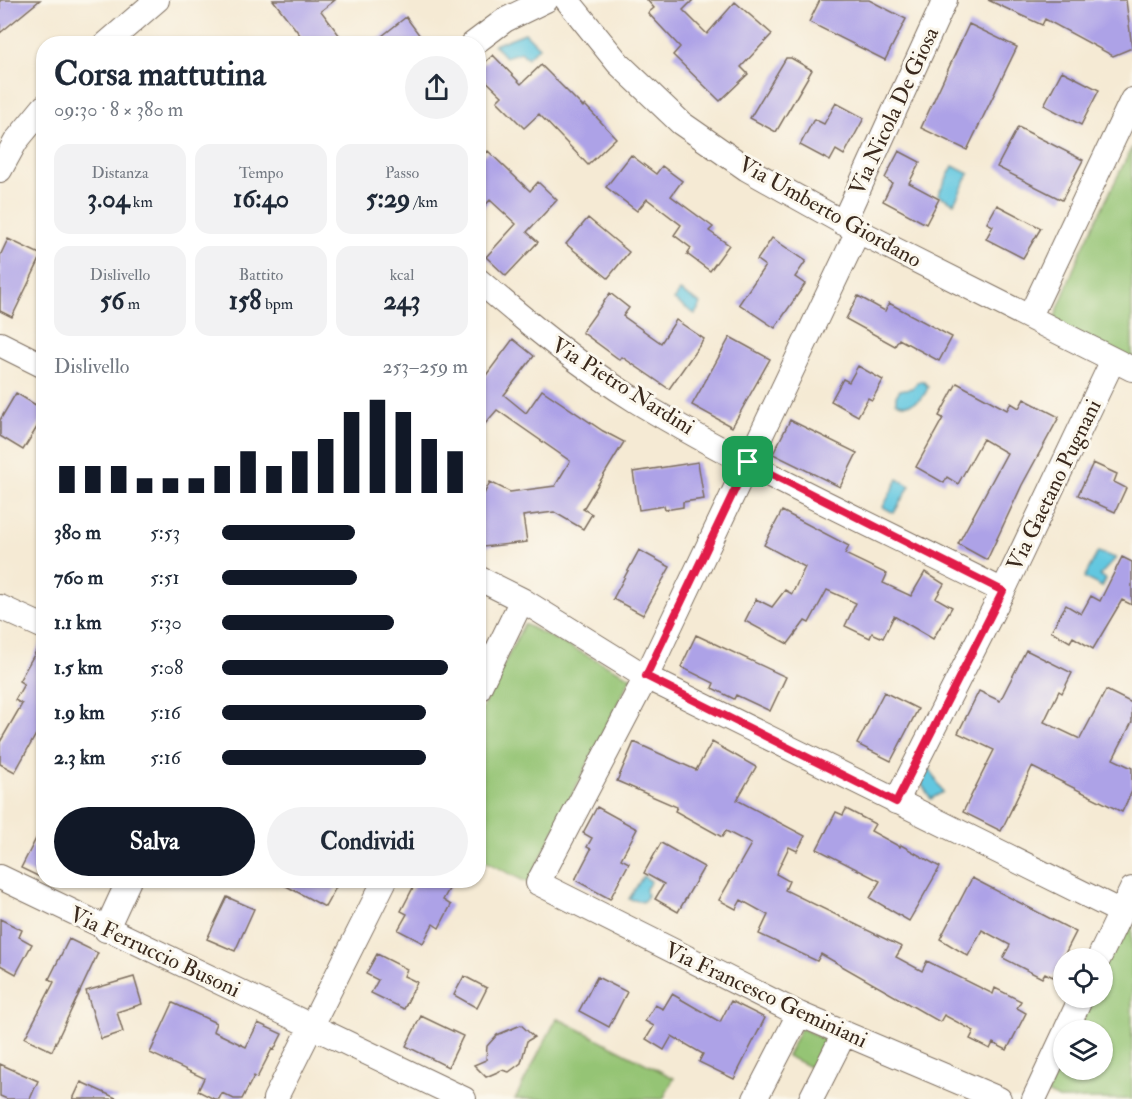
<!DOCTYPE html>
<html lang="it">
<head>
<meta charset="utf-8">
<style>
  :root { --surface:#fff; --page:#f2f2f3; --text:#1f2937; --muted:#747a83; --accent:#111827 }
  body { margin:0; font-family:"IM FELL Double Pica",serif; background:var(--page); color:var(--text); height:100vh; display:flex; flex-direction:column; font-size:22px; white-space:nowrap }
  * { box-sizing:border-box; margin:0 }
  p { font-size:20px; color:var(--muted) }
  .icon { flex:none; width:33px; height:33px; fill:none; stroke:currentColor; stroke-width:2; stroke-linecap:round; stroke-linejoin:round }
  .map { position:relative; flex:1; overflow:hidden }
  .panel { position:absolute; left:36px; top:36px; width:450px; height:852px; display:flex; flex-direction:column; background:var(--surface); border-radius:24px; box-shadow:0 2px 4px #0004 }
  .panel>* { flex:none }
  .controls { position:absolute; left:1053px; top:948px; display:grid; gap:12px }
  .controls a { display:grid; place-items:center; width:60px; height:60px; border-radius:50%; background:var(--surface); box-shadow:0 2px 4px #0004; font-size:30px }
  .pin { position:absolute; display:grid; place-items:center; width:51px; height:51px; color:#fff; margin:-26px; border-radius:12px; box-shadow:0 3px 9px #0006 }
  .round { display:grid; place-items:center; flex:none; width:63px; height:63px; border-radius:32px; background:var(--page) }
  .head { display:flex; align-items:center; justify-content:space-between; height:102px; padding:0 18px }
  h1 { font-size:33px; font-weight:700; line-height:45px }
  .figures { display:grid; grid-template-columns:repeat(3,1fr); gap:9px; height:102px; padding:6px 18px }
  .figures div { display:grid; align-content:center; border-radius:15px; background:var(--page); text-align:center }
  .figures b { font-size:26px; font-weight:700 }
  .figures small { font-size:16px; font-weight:400 }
  .figures p { font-size:16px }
  .chart { height:168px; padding:12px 18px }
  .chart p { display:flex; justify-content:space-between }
  .chart svg { width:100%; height:108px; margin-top:6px; stroke:var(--accent); stroke-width:6 }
  .action { display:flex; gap:12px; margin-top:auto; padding:12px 18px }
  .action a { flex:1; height:69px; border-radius:36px; background:var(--accent); color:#fff; font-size:24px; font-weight:700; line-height:69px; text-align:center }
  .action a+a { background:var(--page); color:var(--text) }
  ul { padding:0 18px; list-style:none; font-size:20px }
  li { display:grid; grid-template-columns:96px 72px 1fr; align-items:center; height:45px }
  li i { height:15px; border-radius:8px; background:var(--accent) }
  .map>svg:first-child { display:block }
  .green { fill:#95c474; stroke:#687749; stroke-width:1.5 }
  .water { fill:#62c7e0; stroke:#4e787f; stroke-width:1.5 }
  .building { fill:#ada2e7 }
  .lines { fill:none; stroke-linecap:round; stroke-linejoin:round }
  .minor-casing { stroke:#7c6d5e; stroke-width:26 }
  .minor { stroke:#fff; stroke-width:24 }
  .route-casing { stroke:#fff; stroke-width:12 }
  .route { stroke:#e11d48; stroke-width:8 }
  .labels { text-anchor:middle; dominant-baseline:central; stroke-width:6; stroke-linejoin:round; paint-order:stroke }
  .street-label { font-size:22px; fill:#3b2a1e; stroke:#fbf7ec }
</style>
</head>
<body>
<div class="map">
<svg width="1132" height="1099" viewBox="0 0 1132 1099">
  <rect width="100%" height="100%" fill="#fbf7ec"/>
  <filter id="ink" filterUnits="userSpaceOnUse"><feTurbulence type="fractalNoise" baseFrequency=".0167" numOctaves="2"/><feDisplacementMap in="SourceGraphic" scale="12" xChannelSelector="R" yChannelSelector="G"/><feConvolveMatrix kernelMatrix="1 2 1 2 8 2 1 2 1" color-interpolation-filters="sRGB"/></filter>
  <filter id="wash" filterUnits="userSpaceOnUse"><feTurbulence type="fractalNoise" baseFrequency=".008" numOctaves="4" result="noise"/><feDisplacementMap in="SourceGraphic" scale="24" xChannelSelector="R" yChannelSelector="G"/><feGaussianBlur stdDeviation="1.35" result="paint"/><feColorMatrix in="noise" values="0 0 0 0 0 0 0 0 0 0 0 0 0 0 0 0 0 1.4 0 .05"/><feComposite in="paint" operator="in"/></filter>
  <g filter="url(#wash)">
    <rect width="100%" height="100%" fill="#f5ead4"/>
    <!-- green -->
    <path class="green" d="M1132,147V369L1051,327L1079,255Z
      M524,624L631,677L528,883L479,858L478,716Z
      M1132,893V1099H1059L1038,1089L1063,1036L1064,1070H1102V1030H1066L1082,998H1102V958Z
      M557,1018L674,1078L663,1099H515Z
      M801,1028L828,1041L814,1069L787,1056Z"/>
    <!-- water -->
    <path class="water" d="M525,33L539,47L527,58L521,52L505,57L494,45Z
      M953,166L969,174L954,203L938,195Z
      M680,291L701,304L695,314L674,300Z
      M918,382H924L928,387C924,401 909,408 896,402V396L900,390L912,388Z
      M898,479L910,486L894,513L883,507Z
      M1098,552L1116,558L1100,575L1106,579L1102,587L1084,578Z
      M930,769L943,792L931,799L917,777Z
      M643,876L651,881L646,889L647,897L643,902L629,899Z"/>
    <g id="blocks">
      <!-- building -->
      <path class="building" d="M0,0H40L0,33Z
        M273,0H335L321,11L346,44H307Z
        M647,0H693L683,10L707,34L735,2L772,34L741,67L748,74L720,101L673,55L680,47L648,13L654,8Z
        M820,0H869L906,19L885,60L809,22Z
        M988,0H1126L1132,48L1113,56L1045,19L1042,25Z
        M406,17L426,44H372Z
        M969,24L1017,47L967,150L921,128Z
        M493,55L521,84L541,65L583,107L585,105L616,138L588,165L539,114L524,128L497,101L502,96L478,73V69Z
        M786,58H791L812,70L776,132L750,118Z
        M1062,71L1099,90L1081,125L1044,105Z
        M836,103L864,118L844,155L836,150L830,161L800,145L814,119L824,124Z
        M1018,127L1083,160L1062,200L997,167Z
        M488,151L530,191L538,182L557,200L527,232L538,242L506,276L486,257L516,224L490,200L478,213V161Z
        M899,151L920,162L909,183L939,199L926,224L883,201L892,183L885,178Z
        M631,155L656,174L662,166L682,181L671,196L713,227L709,231L729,245L710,271L687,254L691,248L674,235L681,225L647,199L637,211L606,187Z
        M997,205L1041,228L1023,258L986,239L993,226L987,223Z
        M588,218L629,252L608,278L566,244Z
        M772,238L806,261L795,277L805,284L775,328L739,304L765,266L757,260Z
        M8,239L42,255L12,317L0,311V256Z
        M610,293L629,308L623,316L661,343L676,320L704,339L669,389L622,357L620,360L582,332Z
        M858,296L885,311L889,303L952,337L939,361L899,339L895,346L846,319Z
        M730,337L770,359L732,427L692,405Z
        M513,339L534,356L504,395L526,413L542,390L603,431L624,442L583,509L592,514L583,529L554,512L523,516L527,542L483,547L478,506L490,482L510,492L555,486L570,461L497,410L478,432V386Z
        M858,366L883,380L872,400L868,398L858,416L831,401L843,379L849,382Z
        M957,383L1007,410L1011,403L1019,408L1024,399L1059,417L1022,485L987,560L958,544L1007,453L983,439L958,484L947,477L944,483L916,467L943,418L939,416Z
        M16,393L44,410V416L23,450L0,436V420Z
        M790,420L857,453L840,487L773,454Z
        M698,462L704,499L683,502V507L665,510L664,506L639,510L633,472Z
        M1093,463L1117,474L1114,482L1126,488L1115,512L1078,495Z
        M782,511L849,546L845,554L887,574L883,583L911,596L925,572L944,584L936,598L952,607L933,639L894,616L883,638L872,633L870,638L845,626L856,603L827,590L809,623L805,621L788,644L745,621L756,599L772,607L785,590L792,594L805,567L764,545Z
        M639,550L670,567L643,615L613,599Z
        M1122,557L1132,562V605L1122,600L1093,649L1073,637L1070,642L1051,631L1066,605L1081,614L1091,596L1100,601Z
        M696,635L786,677L770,711L736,695L734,699L712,688L714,683L681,667Z
        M42,641L44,720L15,772L0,764V742L22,704L15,700L24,684L19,681Z
        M1026,650L1072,673L1062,693L1059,691L1044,722L1080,739L1106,690L1132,703V722L1113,759L1132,768V791L1122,812L1032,767L1001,831L963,812L994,750L958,733L979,691L1000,701Z
        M884,692L918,709L891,761L857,744Z
        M634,742L696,770L712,742L756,767L737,800L805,836L797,851L789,847L776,874L789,881L785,890L902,947L896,957L922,971L927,961L993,994L995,988L1021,1001L1017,1008L1026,1013L1007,1050L993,1043L990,1049L970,1039L974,1031L944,1015L940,1022L821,954L817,961L759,934L768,915L741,900L736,909L719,900L751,844L726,831L722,837L675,811L677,807L617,781Z
        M597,807L637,829L621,859L629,863L610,899L575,880L591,849L587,847L592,838L583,833Z
        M846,809L875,824L871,831L900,847L901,845L940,867L909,921L870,898L880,881L817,849L836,812L843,815Z
        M44,823V879L21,868Z
        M661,843L704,867L678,912L655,899L664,884L644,873Z
        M972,878L1076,932L1053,977L1045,973L1042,978L1003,958L1010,945L982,930L968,956L940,939Z
        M275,880H340L325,907Z
        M417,880H454L443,900L451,905L439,928L433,924L423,943L398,930L407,914L401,911Z
        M227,897L254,909L235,951L207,939Z
        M0,919L22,930L19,937L32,944L16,974L0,965Z
        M69,939L98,953L52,1051L25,1038L54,982L49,979Z
        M377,954L407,969L404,976L417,982L404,1009L371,993L378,980L366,974Z
        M464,976L487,988L477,1008L454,995Z
        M134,977L142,1004L117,1012L123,1032L101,1039L86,991Z
        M597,977L627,992L609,1027L579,1011Z
        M672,994L720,1022L731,1001L765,1018L734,1079L699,1062L703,1054L672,1036L664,1050L646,1039L654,1026L645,1021L655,1005L663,1009Z
        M173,1003L216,1023L213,1031L246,1047L258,1023L282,1034L274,1050L272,1049L257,1078L254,1076L242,1099H234L222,1093L219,1099H214L198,1091L204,1078L150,1053Z
        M421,1016L463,1036L448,1067L406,1046Z
        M521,1025L534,1037L527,1041L521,1063L509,1072L502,1070L486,1077L474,1065L486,1060L487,1046L497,1035Z
        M0,1064L38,1081L30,1099H7L0,1096Z
        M81,1082L118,1099H73Z"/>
    </g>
  </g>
  <g filter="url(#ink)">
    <use href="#blocks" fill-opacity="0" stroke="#7c6d5e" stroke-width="1.5"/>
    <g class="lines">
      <defs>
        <path id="minor" d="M567,0L618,63L681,123L747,169L858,231L1132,369
          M106,44L157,0
          M473,44L505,20L546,0
          M0,170L16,141L44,107
          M843,223L945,0
          M858,231L646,677L538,883L799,1014L999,1099
          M478,280C529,324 581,367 638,402C754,472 881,529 1003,591
          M1030,316L1132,100
          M0,344L44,366
          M478,578L522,600L646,677L1121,912
          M0,607L44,627
          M478,690L522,600
          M896,802L1003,591L1113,360
          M0,877L464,1099
          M106,930L129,880
          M1099,958L1132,889
          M1066,1030L1081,998
          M275,1099L385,880
          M755,1099L799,1014
          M811,1099L844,1034
          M1034,1099L1064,1035"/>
      </defs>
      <!-- minor casing -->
      <use href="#minor" class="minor-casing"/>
      <!-- minor -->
      <use href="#minor" class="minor"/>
    </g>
  </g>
  <g class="lines" filter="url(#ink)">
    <defs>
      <path id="route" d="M748,462L1003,591L896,802L646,676Z"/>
    </defs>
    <!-- route casing -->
    <use href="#route" class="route-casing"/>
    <!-- route -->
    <use href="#route" class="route"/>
  </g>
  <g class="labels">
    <!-- street labels -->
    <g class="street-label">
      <text transform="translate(894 111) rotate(-65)">Via Nicola De Giosa</text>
      <text transform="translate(830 212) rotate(29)">Via Umberto Giordano</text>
      <text transform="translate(623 386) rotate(32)">Via Pietro Nardini</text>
      <text transform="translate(1054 485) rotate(-64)">Via Gaetano Pugnani</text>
      <text transform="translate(155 952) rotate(25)">Via Ferruccio Busoni</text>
      <text transform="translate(766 995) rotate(25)">Via Francesco Geminiani</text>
    </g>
  </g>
</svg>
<div class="controls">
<a><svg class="icon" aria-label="locate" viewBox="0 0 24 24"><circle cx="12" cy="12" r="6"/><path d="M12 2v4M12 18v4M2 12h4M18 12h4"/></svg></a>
<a><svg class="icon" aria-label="layers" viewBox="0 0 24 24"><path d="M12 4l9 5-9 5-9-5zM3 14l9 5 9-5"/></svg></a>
</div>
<div class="pin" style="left:748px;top:462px;background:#1e9e55"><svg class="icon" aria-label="arrive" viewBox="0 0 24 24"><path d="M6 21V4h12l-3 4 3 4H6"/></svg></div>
<section class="panel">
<div class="head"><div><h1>Corsa mattutina</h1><p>09:30 · 8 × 380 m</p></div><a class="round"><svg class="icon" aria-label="share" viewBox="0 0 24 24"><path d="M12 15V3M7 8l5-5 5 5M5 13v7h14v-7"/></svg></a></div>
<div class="figures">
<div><p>Distanza</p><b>3.04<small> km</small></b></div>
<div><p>Tempo</p><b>16:40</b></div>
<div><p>Passo</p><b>5:29<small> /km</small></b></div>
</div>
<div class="figures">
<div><p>Dislivello</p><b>56<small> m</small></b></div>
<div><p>Battito</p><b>158<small> bpm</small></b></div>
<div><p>kcal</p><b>243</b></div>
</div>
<div class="chart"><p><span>Dislivello</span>253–259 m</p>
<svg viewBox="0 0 160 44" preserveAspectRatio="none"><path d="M5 44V33M15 44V33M25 44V33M35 44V38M45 44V38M55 44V38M65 44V33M75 44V27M85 44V33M95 44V27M105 44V22M115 44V11M125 44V6M135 44V11M145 44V22M155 44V27"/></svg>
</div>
<ul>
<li><b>380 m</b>5:53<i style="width:54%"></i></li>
<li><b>760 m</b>5:51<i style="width:55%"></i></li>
<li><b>1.1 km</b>5:30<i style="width:70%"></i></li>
<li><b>1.5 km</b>5:08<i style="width:92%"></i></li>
<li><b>1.9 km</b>5:16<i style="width:83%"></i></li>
<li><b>2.3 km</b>5:16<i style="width:83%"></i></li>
</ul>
<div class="action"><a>Salva</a><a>Condividi</a></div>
</section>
</div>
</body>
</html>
